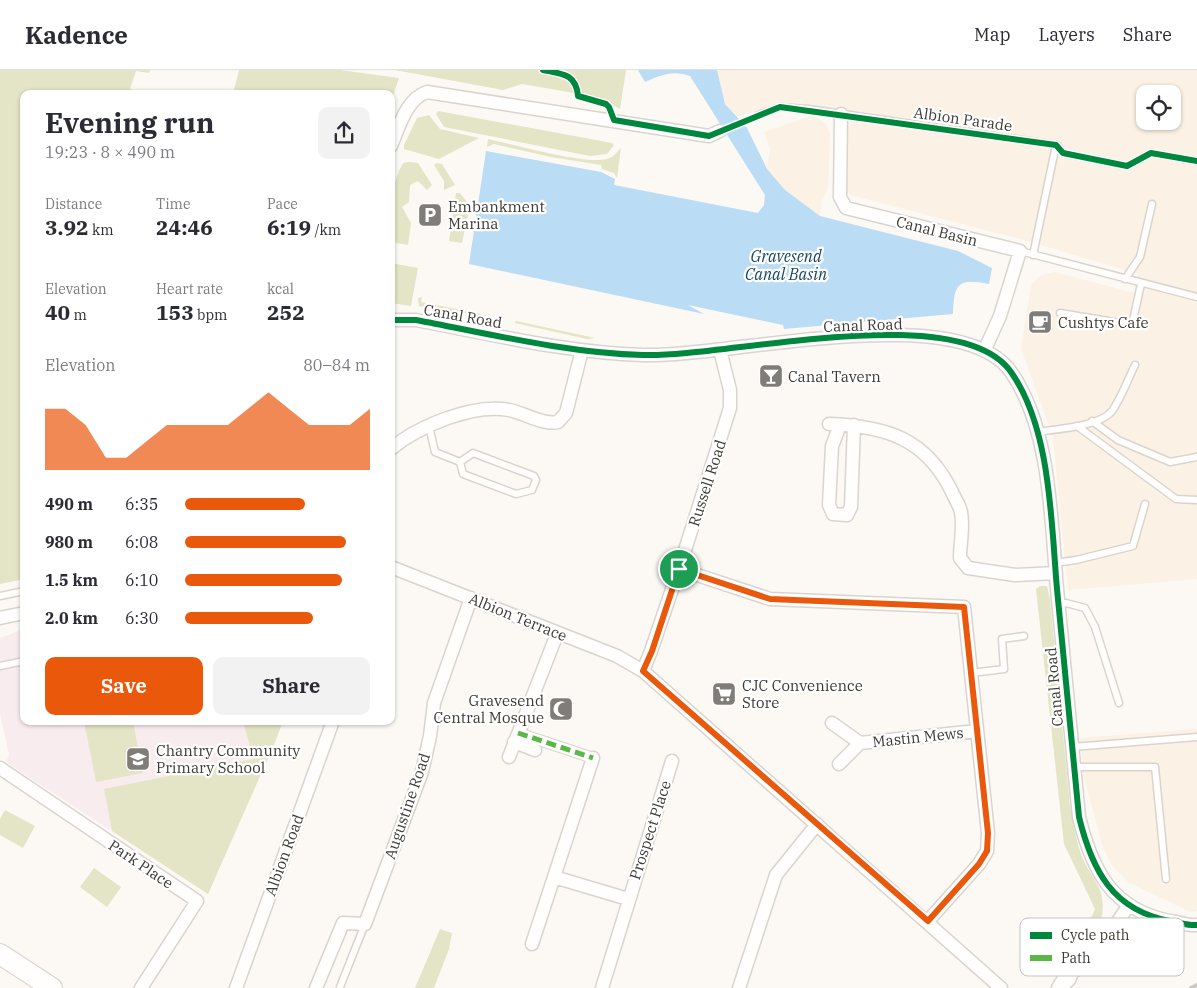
<!DOCTYPE html>
<html lang="en">
<head>
<meta charset="utf-8">
<style>
  :root { --surface:#fff; --page:#f2f2f3; --text:#2b2b33; --muted:#7c7c81; --line:#e1e1e2; --accent:#ea580c }
  body { margin:0; font-family:"IBM Plex Serif",serif; background:var(--page); color:var(--text); height:100vh; display:flex; flex-direction:column; font-size:19px; white-space:nowrap }
  * { box-sizing:border-box; margin:0 }
  p { font-size:16px; color:var(--muted) }
  .icon { flex:none; width:28px; height:28px; fill:none; stroke:currentColor; stroke-width:2; stroke-linecap:round; stroke-linejoin:round }
  .map { position:relative; flex:1; overflow:hidden }
  .sheet { position:absolute; left:20px; top:20px; width:375px; height:635px; display:flex; flex-direction:column; background:var(--surface); border-radius:10px; box-shadow:0 1px 4px #0004 }
  .sheet>* { flex:none }
  .controls { position:absolute; left:1136px; top:15px; display:grid; gap:10px }
  .controls a { display:grid; place-items:center; width:45px; height:45px; border-radius:10px; background:var(--surface); box-shadow:0 1px 4px #0004; font-size:25px }
  .pin { position:absolute; display:grid; place-items:center; width:42px; height:42px; color:#fff; margin:-21px; border:2px solid #fff; border-radius:50%; box-shadow:0 1px 5px #0007 }
  .round { display:grid; place-items:center; flex:none; width:52px; height:52px; border-radius:10px; background:var(--page) }
  .summary { display:flex; align-items:center; justify-content:space-between; height:85px; padding:0 25px }
  h1 { font-size:28px; font-weight:700; line-height:38px }
  .stats { display:grid; grid-template-columns:repeat(3,1fr); gap:8px; height:85px; padding:5px 25px }
  .stats div { display:grid; align-content:center }
  .stats b { font-size:21px; font-weight:700 }
  .stats small { font-size:14px; font-weight:400 }
  .stats p { font-size:14px }
  .chart { height:140px; padding:10px 25px }
  .chart p { display:flex; justify-content:space-between }
  .chart svg { width:100%; height:90px; margin-top:5px; fill:var(--accent); opacity:.7 }
  .button { display:flex; gap:10px; margin-top:auto; padding:10px 25px }
  .button a { flex:1; height:58px; border-radius:10px; background:var(--accent); color:#fff; font-size:20px; font-weight:700; line-height:58px; text-align:center }
  .button a+a { background:var(--page); color:var(--text) }
  ul { padding:0 25px; list-style:none; font-size:16px }
  li { display:grid; grid-template-columns:80px 60px 1fr; align-items:center; height:38px }
  li i { height:12px; border-radius:6px; background:var(--accent) }
  header { display:flex; align-items:center; gap:30px; box-sizing:border-box; height:70px; padding:0 25px; background:var(--surface); border-bottom:1px solid var(--line) }
  header strong { font-size:24px }
  nav { display:flex; gap:28px; margin-inline-start:auto; font-size:18px }
  .map>svg:first-child { display:block }
  .industrial { fill:#fbf2e5; fill-rule:evenodd }
  .education { fill:#f9ecee }
  .green { fill:#e4e4c7 }
  .water { fill:#badcf4 }
  .lines { fill:none; stroke-linecap:round; stroke-linejoin:round }
  .service-casing { stroke:#d9d4d0; stroke-width:9 }
  .pedestrian-casing { stroke:#d9d4d0; stroke-width:12 }
  .minor-casing { stroke:#d9d4d0; stroke-width:15 }
  .primary-casing { stroke:#d9d4d0; stroke-width:22 }
  .service { stroke:#fffefd; stroke-width:6 }
  .pedestrian { stroke:#fffefd; stroke-width:10 }
  .minor { stroke:#fffefd; stroke-width:12 }
  .primary { stroke:#fffefd; stroke-width:20 }
  .rail { stroke:#c8c7c5; stroke-width:4 }
  .quiet { stroke:#58b947; stroke-width:5; stroke-dasharray:10 5; stroke-linecap:butt }
  .cycleway-casing { stroke:#fff; stroke-width:9 }
  .cycleway { stroke:#00873e; stroke-width:6 }
  .route-casing { stroke:#fff; stroke-width:10 }
  .route { stroke:#ea580c; stroke-width:6 }
  .labels { text-anchor:middle; dominant-baseline:central; stroke-width:4.5; stroke-linejoin:round; paint-order:stroke }
  .street-label { font-size:15px; fill:#3e3a35; stroke:#fff }
  .poi-label { font-size:15px; fill:#3e3a35; stroke:#fff; text-anchor:start }
  .water-label { font-size:16px; font-style:italic; fill:#164665; stroke:#fff }
  .key { fill:#fff; stroke:#c5c4c2; stroke-width:1 }
  .key-label { font-size:14px; fill:#3e3a35 }
</style>
</head>
<body>
<header>
<strong>Kadence</strong>
<nav><a>Map</a><a>Layers</a><a>Share</a></nav>
</header>
<div class="map">
<svg width="1197" height="918" viewBox="0 0 1197 918">
  <rect width="100%" height="100%" fill="#fcf8f4"/>
  <!-- industrial -->
  <path class="industrial" d="M717,0H1197V509L1068,520L1053,367L1021,279L1031,215L1041,205L1055,202L1134,223L1138,204L1031,172L850,125L846,118L845,101L850,45L796,32L772,36L736,47L725,34ZM1145,24H1172V51H1145Z
    M813,45L826,54L830,63L828,119L822,130L820,146L785,120L767,99L770,79L764,62Z
    M1197,659V841L1190,842L1128,812L1112,796L1103,777L1083,704L1080,668Z"/>
  <!-- education -->
  <path class="education" d="M24,559V651H283L208,824L6,692L9,685L0,643V568Z"/>
  <!-- green -->
  <path class="green" d="M0,0H150L149,3L136,1L130,19L147,24H24V509L0,514Z
    M239,0H340L399,8L391,32V24H233Z
    M395,0H626L620,39L607,32L580,24L522,14L503,20Z
    M438,41L612,73L614,75L607,84L590,86L444,57L436,44Z
    M429,45L440,59L479,68L439,89L404,79V75L417,48Z
    M488,69C512,74 587,95 606,89C613,88 616,83 621,78L617,108L614,103L602,99L601,95L551,87L494,74L487,77Z
    M409,92L418,93L432,115L427,120L418,111L410,115L409,132L402,137L411,153L408,175L391,172C391,145 389,117 403,93Z
    M437,93L442,94L455,115L444,120V111L434,95Z
    M456,123H460L470,136L462,173L449,171Z
    M391,193L418,198L411,236L391,233Z
    M422,227L421,232L486,245L485,247L419,236L418,228Z
    M516,251L595,268L587,269L515,253Z
    M1040,516H1047L1050,530L1070,736C1074,754 1076,772 1083,789C1088,800 1097,811 1101,823C1107,847 1097,866 1082,883L1078,877L1095,839L1064,774L1036,519Z
    M84,651H133L143,703L96,712Z
    M243,651H283L274,675L251,680Z
    M269,686L208,824L112,761L104,719Z
    M5,740L35,756L23,778L0,765V749Z
    M94,798L121,817L107,837L80,817Z
    M440,859L452,863L449,879L434,918H415Z"/>
  <!-- water -->
  <path class="water" d="M638,0H717L725,34L747,58L767,99L785,120L820,146L958,181L992,198L989,214C958,208 954,213 953,244L784,259L783,255L688,235L704,244L469,194L486,81L601,102L615,109L614,115L758,143L764,135L765,125L690,6C673,0 661,5 645,12Z"/>
  <g class="lines">
    <defs>
      <path id="service" d="M758,45L780,37L808,39L1057,75L1063,83L1127,96L1151,83L1197,91
        M1020,181L1197,227
        M1033,185L1056,75
        M1125,209L1140,187L1152,134
        M1060,243L1132,255L1141,214
        M1092,351L1118,370L1170,392L1197,387
        M429,356L435,382L460,392
        M1077,356L1176,429L1197,430
        M1037,362C1056,359 1099,357 1112,341C1122,327 1128,309 1135,295
        M473,383L534,406L536,410L532,420L516,424L463,404L460,392Z
        M1055,493L1076,490L1133,476L1145,434
        M0,526L24,521
        M1059,534L1066,533L1085,538L1095,557L1119,633
        M0,596L24,591
        M971,603L1004,599L1002,569L1024,566
        M1072,677L1197,667
        M1074,697H1155L1166,809
        M340,917L365,854
        M1065,918L1072,911L1076,900"/>
      <path id="pedestrian" d="M518,663L593,688"/>
      <path id="minor" d="M841,44L840,127L846,138L1020,181L1000,246L985,279
        M391,76C399,57 406,29 427,22L709,66L720,61
        M391,250H416C490,264 568,283 643,285C725,288 959,228 1011,302C1051,359 1051,451 1057,519C1065,595 1071,671 1079,747C1092,800 1112,840 1170,851C1179,852 1188,856 1197,855
        M829,354C885,356 926,368 952,422C955,429 959,434 961,442C964,458 960,472 960,488L968,498L1015,505L1056,503
        M840,355L832,376L829,435L833,444L847,445L851,437L854,355
        M391,379C418,356 474,333 509,340C525,343 542,355 558,352L566,343L582,280
        M391,497L617,586L643,601L1001,918
        M679,499L770,529L964,537L988,763L987,781L979,794L928,851
        M0,548L24,543
        M643,601L651,581L679,499L730,338V320L720,280
        M832,653L860,673L839,694
        M514,672L535,680
        M860,673L977,661
        M509,687L557,564
        M0,698L197,831L141,918
        M554,807L628,829
        M532,874L593,688
        M236,918L333,651
        M316,918L343,853L365,854L422,702L430,666L434,633L471,528
        M602,918L672,691
        M739,918L776,805L817,754
        M1058,918L1066,905L1076,900L1104,872L1129,835"/>
      <path id="primary" d="M0,884L52,918"/>
    </defs>
    <!-- service casing -->
    <use href="#service" class="service-casing"/>
    <!-- pedestrian casing -->
    <use href="#pedestrian" class="pedestrian-casing"/>
    <!-- minor casing -->
    <use href="#minor" class="minor-casing"/>
    <!-- primary casing -->
    <use href="#primary" class="primary-casing"/>
    <!-- service -->
    <use href="#service" class="service"/>
    <!-- pedestrian -->
    <use href="#pedestrian" class="pedestrian"/>
    <!-- minor -->
    <use href="#minor" class="minor"/>
    <!-- primary -->
    <use href="#primary" class="primary"/>
    <!-- rail -->
    <path class="rail" d="M1191,918L1197,915"/>
    <!-- quiet -->
    <path class="quiet" d="M518,663L593,688"/>
    <defs>
      <path id="cycleway" d="M543,0C563,4 576,4 578,26L606,34L609,37L614,50L709,66L780,37L1056,75L1063,83L1127,96L1151,83L1197,91
        M391,250H416C490,264 568,283 643,285C725,288 959,228 1011,302C1051,359 1051,451 1057,519C1065,595 1071,671 1079,747C1092,800 1112,840 1170,851C1179,852 1188,856 1197,855"/>
    </defs>
    <!-- cycleway casing -->
    <use href="#cycleway" class="cycleway-casing"/>
    <!-- cycleway -->
    <use href="#cycleway" class="cycleway"/>
  </g>
  <g class="lines">
    <defs>
      <path id="route" d="M679,499L770,529L964,537L988,763L987,781L979,794L928,851L643,601L652,581Z"/>
    </defs>
    <!-- route casing -->
    <use href="#route" class="route-casing"/>
    <!-- route -->
    <use href="#route" class="route"/>
  </g>
  <!-- icons -->
  <defs>
    <symbol id="parking-square" viewBox="-11 -11 22 22"><rect x="-9" y="-9" width="18" height="18" rx="4" fill="#807c78" stroke="#fff"/><path d="M-3.5-5.5H1a3.5 3.5 0 0 1 0 7H-1V5.5H-3.5ZM-1-3.4V-.6H.8a1.4 1.4 0 0 0 0-2.8Z" fill="#fff"/></symbol>
    <symbol id="cafe-square" viewBox="-11 -11 22 22"><rect x="-9" y="-9" width="18" height="18" rx="4" fill="#807c78" stroke="#fff"/><path d="M-5.5-4.5H6V0H3Q3 3.5 0 3.5H-2.5Q-5.5 3.5-5.5 0ZM3-3.2v2h1.7v-2ZM-6 4.5H4V6H-6Z" fill="#fff"/></symbol>
    <symbol id="bar-square" viewBox="-11 -11 22 22"><rect x="-9" y="-9" width="18" height="18" rx="4" fill="#807c78" stroke="#fff"/><path d="M-6-5H6L.8 .8V4.5H3.5V6h-7V4.5H-.8V.8Z" fill="#fff"/></symbol>
    <symbol id="supermarket-square" viewBox="-11 -11 22 22"><rect x="-9" y="-9" width="18" height="18" rx="4" fill="#807c78" stroke="#fff"/><path d="M-6-5.5h2.5l.6 2H6L4.5 2H-2.5L-4.4-4H-6ZM-1.5 3.2a1.3 1.3 0 1 0 .1 0ZM3 3.2a1.3 1.3 0 1 0 .1 0Z" fill="#fff"/></symbol>
    <symbol id="mosque-square" viewBox="-11 -11 22 22"><rect x="-9" y="-9" width="18" height="18" rx="4" fill="#807c78" stroke="#fff"/><path d="M3.5-4.9A6 6 0 1 0 3.5 4.9A5 5 0 1 1 3.5-4.9Z" fill="#fff"/></symbol>
    <symbol id="school-square" viewBox="-11 -11 22 22"><rect x="-9" y="-9" width="18" height="18" rx="4" fill="#807c78" stroke="#fff"/><path d="M0-5L7-2L0 1L-7-2ZM-4 1L0 2.5L4 1V4Q0 6-4 4Z" fill="#fff"/></symbol>
  </defs>
  <g fill-rule="evenodd">
    <use href="#parking-square" x="416" y="131" width="28" height="28"/>
    <use href="#cafe-square" x="1026" y="238" width="28" height="28"/>
    <use href="#bar-square" x="757" y="292" width="28" height="28"/>
    <use href="#supermarket-square" x="710" y="610" width="28" height="28"/>
    <use href="#mosque-square" x="547" y="625" width="28" height="28"/>
    <use href="#school-square" x="124" y="675" width="28" height="28"/>
  </g>
  <g class="labels">
    <!-- street labels -->
    <g class="street-label">
      <text transform="translate(963 49) rotate(8)">Albion Parade</text>
      <text transform="translate(937 161) rotate(14)">Canal Basin</text>
      <text transform="translate(463 246) rotate(10)">Canal Road</text>
      <text transform="translate(863 255) rotate(-2)">Canal Road</text>
      <text transform="translate(707 413) rotate(-72)">Russell Road</text>
      <text transform="translate(518 547) rotate(22)">Albion Terrace</text>
      <text transform="translate(1054 617) rotate(-95)">Canal Road</text>
      <text transform="translate(918 667) rotate(-6)">Mastin Mews</text>
      <text transform="translate(407 736) rotate(-71)">Augustine Road</text>
      <text transform="translate(650 760) rotate(-72)">Prospect Place</text>
      <text transform="translate(284 785) rotate(-70)">Albion Road</text>
      <text transform="translate(141 794) rotate(34)">Park Place</text>
    </g>
    <!-- poi labels -->
    <g class="poi-label">
      <text x="448" y="136">Embankment<tspan x="448" dy="17">Marina</tspan></text>
      <text x="1058" y="252">Cushtys Cafe</text>
      <text x="788" y="306">Canal Tavern</text>
      <text x="742" y="615">CJC Convenience<tspan x="742" dy="17">Store</tspan></text>
      <text x="544" y="630" text-anchor="end">Gravesend<tspan x="544" dy="17">Central Mosque</tspan></text>
      <text x="156" y="680">Chantry Community<tspan x="156" dy="17">Primary School</tspan></text>
    </g>
    <!-- water labels -->
    <g class="water-label">
      <text x="786" y="186">Gravesend<tspan x="786" dy="18">Canal Basin</tspan></text>
    </g>
  </g>
  <!-- legend -->
  <rect x="1020" y="848" width="164" height="58" rx="8" class="key"/>
  <rect x="1030" y="862" width="22" height="7" fill="#00873e"/>
  <rect x="1030" y="885" width="22" height="6" fill="#58b947"/>
  <g class="key-label">
    <text x="1061" y="870">Cycle path</text>
    <text x="1061" y="893">Path</text>
  </g>
</svg>
<div class="controls">
<a><svg class="icon" aria-label="locate" viewBox="0 0 24 24"><circle cx="12" cy="12" r="6"/><path d="M12 2v4M12 18v4M2 12h4M18 12h4"/></svg></a>
</div>
<div class="pin" style="left:679px;top:499px;background:#1e9e55"><svg class="icon" aria-label="arrive" viewBox="0 0 24 24"><path d="M6 21V4h12l-3 4 3 4H6"/></svg></div>
<section class="sheet">
<div class="summary"><div><h1>Evening run</h1><p>19:23 · 8 × 490 m</p></div><a class="round"><svg class="icon" aria-label="share" viewBox="0 0 24 24"><path d="M12 15V3M7 8l5-5 5 5M5 13v7h14v-7"/></svg></a></div>
<div class="stats">
<div><p>Distance</p><b>3.92<small> km</small></b></div>
<div><p>Time</p><b>24:46</b></div>
<div><p>Pace</p><b>6:19<small> /km</small></b></div>
</div>
<div class="stats">
<div><p>Elevation</p><b>40<small> m</small></b></div>
<div><p>Heart rate</p><b>153<small> bpm</small></b></div>
<div><p>kcal</p><b>252</b></div>
</div>
<div class="chart"><p><span>Elevation</span>80–84 m</p>
<svg viewBox="0 0 160 44" preserveAspectRatio="none"><path d="M0 44V14L10 14L20 22L30 38L40 38L50 30L60 22L70 22L80 22L90 22L100 14L110 6L120 14L130 22L140 22L150 22L160 14V44z"/></svg>
</div>
<ul>
<li><b>490 m</b>6:35<i style="width:65%"></i></li>
<li><b>980 m</b>6:08<i style="width:87%"></i></li>
<li><b>1.5 km</b>6:10<i style="width:85%"></i></li>
<li><b>2.0 km</b>6:30<i style="width:69%"></i></li>
</ul>
<div class="button"><a>Save</a><a>Share</a></div>
</section>
</div>
</body>
</html>
